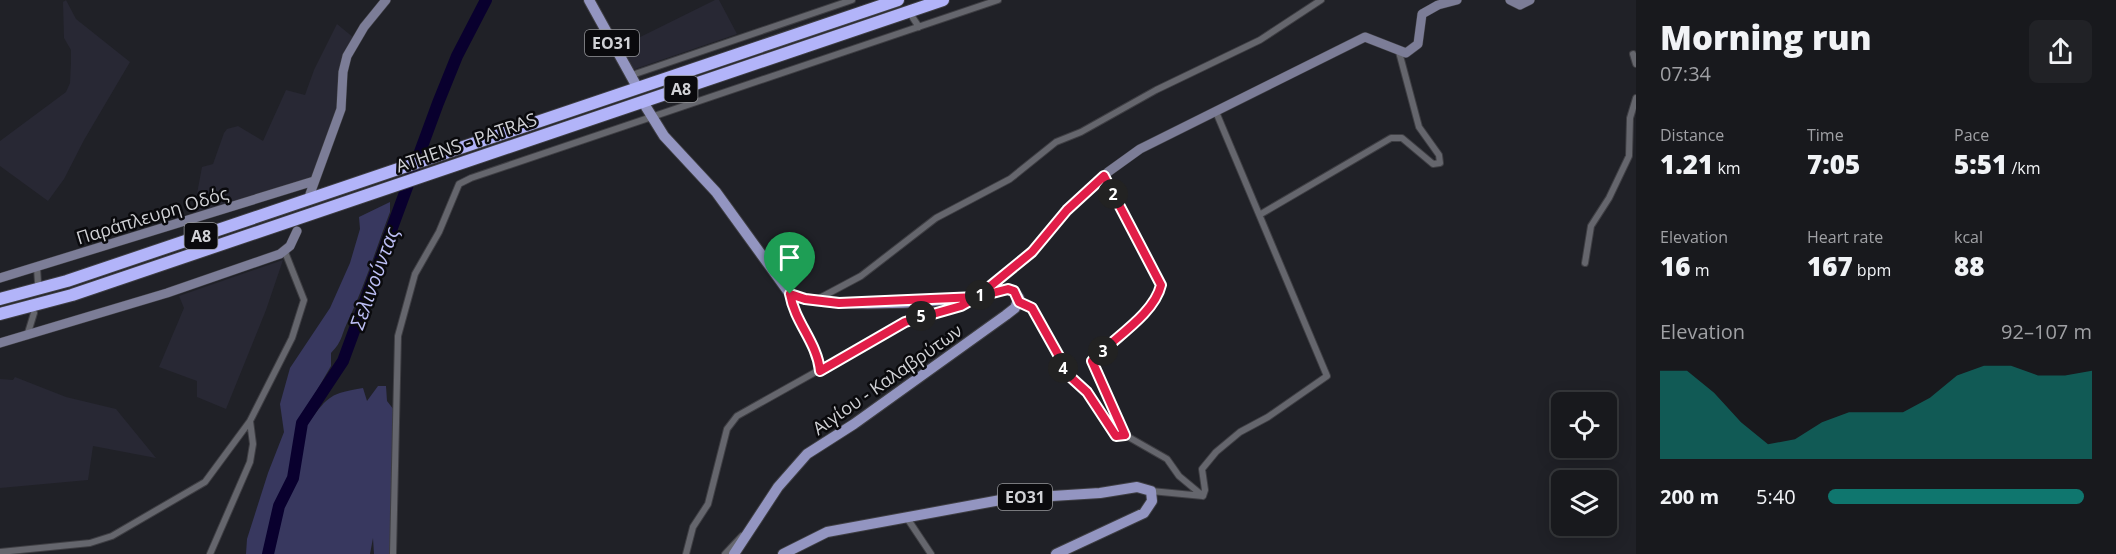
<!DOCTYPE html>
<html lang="en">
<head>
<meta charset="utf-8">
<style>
  :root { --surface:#18191d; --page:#212226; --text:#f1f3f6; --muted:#9fa0a4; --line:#36383b; --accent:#0f766e }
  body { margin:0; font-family:"Open Sans",sans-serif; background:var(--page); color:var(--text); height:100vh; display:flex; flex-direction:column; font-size:22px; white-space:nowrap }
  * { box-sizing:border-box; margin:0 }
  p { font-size:20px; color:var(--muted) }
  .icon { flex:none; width:33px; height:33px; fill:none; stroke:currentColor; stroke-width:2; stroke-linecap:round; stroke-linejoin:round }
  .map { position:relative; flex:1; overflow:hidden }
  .drawer { display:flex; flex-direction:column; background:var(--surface); width:480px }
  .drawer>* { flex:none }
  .tools { position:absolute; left:1551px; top:392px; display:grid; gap:12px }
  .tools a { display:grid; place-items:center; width:66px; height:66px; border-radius:9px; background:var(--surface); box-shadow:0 3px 15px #0003,0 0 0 2px var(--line); font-size:30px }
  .pin { position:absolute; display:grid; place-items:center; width:51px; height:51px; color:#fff; margin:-62px -26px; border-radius:50% 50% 50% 0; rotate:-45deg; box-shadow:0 0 6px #0007 }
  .pin .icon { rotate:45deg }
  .km { position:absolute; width:30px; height:30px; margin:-15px; border-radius:50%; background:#222; color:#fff; font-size:16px; line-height:30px; text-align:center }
  .round { display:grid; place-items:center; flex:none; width:63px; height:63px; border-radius:9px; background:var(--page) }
  .overview { display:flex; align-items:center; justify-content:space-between; height:102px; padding:0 24px }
  h1 { font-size:33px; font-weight:800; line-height:45px }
  .stats { display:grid; grid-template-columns:repeat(3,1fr); gap:9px; height:102px; padding:6px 24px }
  .stats div { display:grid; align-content:center }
  .stats b { font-size:26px; font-weight:800 }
  .stats small { font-size:16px; font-weight:400 }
  .stats p { font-size:16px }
  .chart { height:168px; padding:12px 24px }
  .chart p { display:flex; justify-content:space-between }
  .chart svg { width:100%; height:108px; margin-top:6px; fill:var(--accent); opacity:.7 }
  ul { padding:0 24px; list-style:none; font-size:20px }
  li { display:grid; grid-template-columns:96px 72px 1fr; align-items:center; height:45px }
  li i { height:15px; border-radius:8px; background:var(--accent) }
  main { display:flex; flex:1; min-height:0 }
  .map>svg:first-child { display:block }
  .built { fill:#282834 }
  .green { fill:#38385f }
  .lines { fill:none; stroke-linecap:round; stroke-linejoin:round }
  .river { stroke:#09002e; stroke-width:12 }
  .street-casing { stroke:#3e3e43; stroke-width:8 }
  .secondary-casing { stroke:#3e3e43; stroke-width:10 }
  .primary-casing { stroke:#3e3e43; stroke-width:12 }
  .highway-casing { stroke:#3e3e43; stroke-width:14 }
  .street { stroke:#65666d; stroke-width:6 }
  .secondary { stroke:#7c7d97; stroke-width:9 }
  .primary { stroke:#9395c1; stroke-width:10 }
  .highway { stroke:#b2b4f9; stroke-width:12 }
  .route-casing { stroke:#fff; stroke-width:12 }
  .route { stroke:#e11d48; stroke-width:8 }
  .labels { text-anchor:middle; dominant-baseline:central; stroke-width:5; stroke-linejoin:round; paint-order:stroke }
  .shield { fill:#0a0a0d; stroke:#95969a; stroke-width:1.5 }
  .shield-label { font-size:16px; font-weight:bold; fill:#d1d2d6 }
  .street-label { font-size:18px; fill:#d1d2d6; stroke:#0a0a0d }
  .water-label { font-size:20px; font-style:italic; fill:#bdbff5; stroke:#0a0a0d }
</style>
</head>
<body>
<main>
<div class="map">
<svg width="1636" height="554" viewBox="0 0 1636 554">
  <rect width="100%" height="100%" fill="#202127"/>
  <!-- built -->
  <path class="built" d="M66,0L76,19L130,62L84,140L64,179L48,201L0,166V141L66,92L70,83L71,62V50L64,38L63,2Z
    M715,0H719L737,34L632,70L620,47Z
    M337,24L354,38L340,102L313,177L193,215L202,167L213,164L224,133L227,129L238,126L263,141L286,90L305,95L314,70Z
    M283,260L266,310L226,409L197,397V381L159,367L184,308L179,296Z
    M15,377L66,397L116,409L156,458L93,446L88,480L0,488V379L13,380Z"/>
  <!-- green -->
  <path class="green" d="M390,202V212C376,249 365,285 348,321C341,335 343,341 331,353V366L302,416L309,422C329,395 330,394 363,388L367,401L378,386H386L387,401L394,410L391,554H374L373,538L370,554H246L247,539L268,473L284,432L280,404L290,368L330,308L350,263L360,229L359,217Z"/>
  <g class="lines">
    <!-- river -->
    <path class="river" d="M268,554L279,506L293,478L302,423L343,361L438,103L457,56L486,0"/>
    <defs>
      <path id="street" d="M913,18L919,27
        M1633,54L1636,64
        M629,76L852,0
        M1105,176L1161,285L1157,295L1129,329L1094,358L1092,363L1125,435L1167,459L1179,476L1203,496
        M1261,214L1391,138H1402L1433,164L1440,163L1439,155L1419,127L1399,52
        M1585,263L1591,226L1609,198L1629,156L1630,118L1636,98
        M37,268L38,283
        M790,294C795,323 817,342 820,371
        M816,300L861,276L936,218L1010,179L1056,142L1081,132L1156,90L1260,40L1321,0
        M1019,302L1032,308L1065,372L1087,392L1113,435H1125
        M27,336L34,313
        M1151,491L1203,496L1205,490L1202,469L1216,452L1240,432L1268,417L1327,376L1216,112
        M907,518L931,554
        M0,552L90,543L112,536L205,482L250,421
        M210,554L250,462L253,444L250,421L292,338L304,300L285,252
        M393,554L398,336L415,274L439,232L459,184L471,178L998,0
        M686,554L693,527L708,504L727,429L737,416L905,322L961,306L972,300
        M725,554L742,536"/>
      <path id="secondary" d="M1510,0L1520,5L1530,0
        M310,194L341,109L343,72L347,56L364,27L386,0
        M0,278L314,181
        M979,296L1032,252L1067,210L1108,172L1140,149L1365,37L1406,53L1418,44L1422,14L1438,5L1457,0
        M0,343L167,293L280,254L290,246L297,231"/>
      <path id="primary" d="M589,0L636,85
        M646,107L664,136L716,192L790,294C827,310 931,302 973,297C987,296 1000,287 1014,291L1019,298L1015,308L1006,315L854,424L807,454L778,487L734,554
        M783,554L827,532L1006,499L1100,493L1137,487L1151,491L1152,501L1144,513L1056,554"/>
      <path id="highway" d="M0,299L67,281L898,0
        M0,314L72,295L943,0"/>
    </defs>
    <!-- street casing -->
    <use href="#street" class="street-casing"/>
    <!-- secondary casing -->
    <use href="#secondary" class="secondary-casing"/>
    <!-- primary casing -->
    <use href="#primary" class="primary-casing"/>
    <!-- highway casing -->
    <use href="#highway" class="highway-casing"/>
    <!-- street -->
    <use href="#street" class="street"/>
    <!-- secondary -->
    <use href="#secondary" class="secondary"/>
    <!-- primary -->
    <use href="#primary" class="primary"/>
    <!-- highway -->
    <use href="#highway" class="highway"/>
  </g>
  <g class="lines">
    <defs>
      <path id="route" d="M790,294L805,299L839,303L977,297L1032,252L1067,210L1104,176L1161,285C1154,315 1112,339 1092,361L1125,435L1116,436L1087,392L1065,372L1060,358L1032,308L1019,302L1014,291L1008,289L977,297L961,306L905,322L820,371C817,342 795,323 790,294"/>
    </defs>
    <!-- route casing -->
    <use href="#route" class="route-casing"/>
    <!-- route -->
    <use href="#route" class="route"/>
  </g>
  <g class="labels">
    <!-- shield labels -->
    <g class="shield">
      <rect x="585" y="30" width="54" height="26" rx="4.5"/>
      <rect x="664.5" y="76" width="33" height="26" rx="4.5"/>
      <rect x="184.5" y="223" width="33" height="26" rx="4.5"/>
      <rect x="998" y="484" width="54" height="26" rx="4.5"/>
    </g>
    <g class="shield-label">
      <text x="612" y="43">ΕΟ31</text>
      <text x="681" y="89">Α8</text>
      <text x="201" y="236">Α8</text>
      <text x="1025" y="497">ΕΟ31</text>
    </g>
    <!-- street labels -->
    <g class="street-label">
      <text transform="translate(466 142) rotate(-19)">ATHENS - PATRAS</text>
      <text transform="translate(152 215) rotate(-17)">Παράπλευρη Οδός</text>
      <text transform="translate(887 379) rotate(-35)">Αιγίου - Καλαβρύτων</text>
    </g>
    <!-- water labels -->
    <g class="water-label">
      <text transform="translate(374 278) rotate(-70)">Σελινούντας</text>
    </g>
  </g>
</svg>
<div class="tools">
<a><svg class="icon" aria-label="locate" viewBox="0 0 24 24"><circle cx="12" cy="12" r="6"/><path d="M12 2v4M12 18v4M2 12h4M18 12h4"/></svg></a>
<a><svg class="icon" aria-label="layers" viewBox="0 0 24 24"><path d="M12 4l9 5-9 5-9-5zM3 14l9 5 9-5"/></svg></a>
</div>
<div class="pin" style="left:790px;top:294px;background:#1e9e55"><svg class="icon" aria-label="arrive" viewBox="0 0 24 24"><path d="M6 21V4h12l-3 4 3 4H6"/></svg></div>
<b class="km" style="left:980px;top:295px">1</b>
<b class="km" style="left:1113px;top:194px">2</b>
<b class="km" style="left:1103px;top:351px">3</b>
<b class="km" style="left:1063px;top:368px">4</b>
<b class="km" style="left:921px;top:316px">5</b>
</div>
<section class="drawer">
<div class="overview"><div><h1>Morning run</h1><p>07:34</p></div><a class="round"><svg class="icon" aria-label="share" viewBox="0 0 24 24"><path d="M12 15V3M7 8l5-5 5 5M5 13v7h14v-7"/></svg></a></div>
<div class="stats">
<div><p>Distance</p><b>1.21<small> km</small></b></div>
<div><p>Time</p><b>7:05</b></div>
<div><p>Pace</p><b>5:51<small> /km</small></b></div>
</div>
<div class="stats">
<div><p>Elevation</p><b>16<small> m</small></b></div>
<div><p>Heart rate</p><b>167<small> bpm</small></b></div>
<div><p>kcal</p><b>88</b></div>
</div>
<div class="chart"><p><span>Elevation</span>92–107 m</p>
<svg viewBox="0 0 160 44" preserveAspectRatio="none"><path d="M0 44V8L10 8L20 17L30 29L40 38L50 36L60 29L70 25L80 25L90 25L100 19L110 10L120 6L130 6L140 10L150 10L160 8V44z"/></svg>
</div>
<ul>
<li><b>200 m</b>5:40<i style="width:97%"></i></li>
</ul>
</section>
</main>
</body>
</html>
